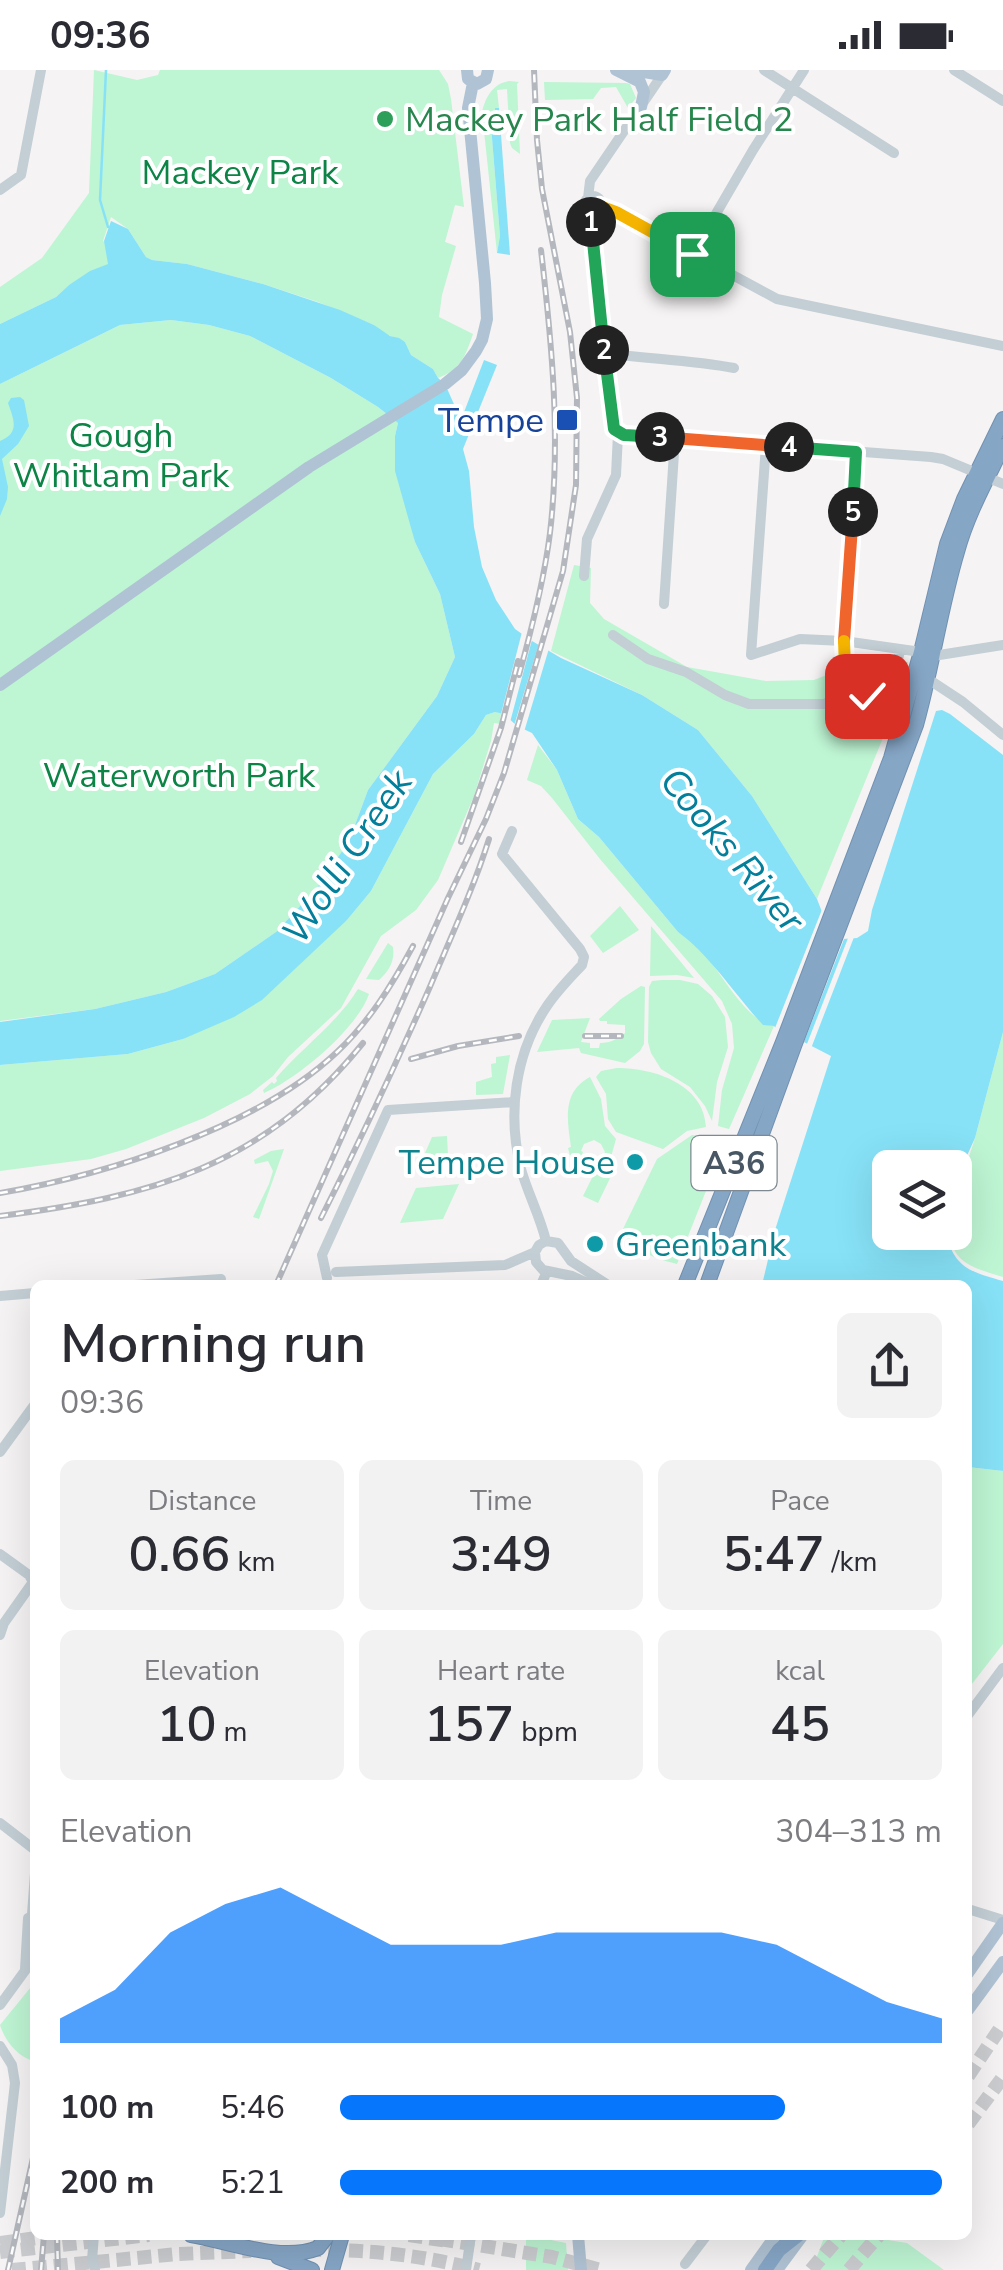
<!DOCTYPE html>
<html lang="en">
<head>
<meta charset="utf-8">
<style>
  :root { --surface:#fff; --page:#f2f2f3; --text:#2b2b33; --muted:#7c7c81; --accent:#0677fc }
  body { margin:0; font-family:"Nunito Sans",sans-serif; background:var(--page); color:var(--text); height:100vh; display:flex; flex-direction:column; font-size:38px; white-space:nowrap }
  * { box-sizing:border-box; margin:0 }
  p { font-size:32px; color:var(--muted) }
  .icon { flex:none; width:55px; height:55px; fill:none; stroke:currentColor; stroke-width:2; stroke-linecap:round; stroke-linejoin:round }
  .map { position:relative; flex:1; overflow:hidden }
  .side { position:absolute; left:30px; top:1210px; width:942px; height:960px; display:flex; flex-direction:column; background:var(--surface); border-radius:15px; box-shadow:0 10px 40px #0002 }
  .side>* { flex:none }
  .controls { position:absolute; left:872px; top:1080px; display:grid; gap:20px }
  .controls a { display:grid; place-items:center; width:100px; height:100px; border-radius:15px; background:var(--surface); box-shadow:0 10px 40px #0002; font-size:50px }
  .pin { position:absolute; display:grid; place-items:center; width:85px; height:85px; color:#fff; margin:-42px; border-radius:20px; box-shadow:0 5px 15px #0006 }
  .km { position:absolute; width:50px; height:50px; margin:-25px; border-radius:50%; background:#222; color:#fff; font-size:28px; line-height:50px; text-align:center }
  .round { display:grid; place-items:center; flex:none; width:105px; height:105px; border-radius:15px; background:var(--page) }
  .summary { display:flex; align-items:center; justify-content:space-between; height:170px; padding:0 30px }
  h1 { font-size:55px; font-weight:600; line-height:75px }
  .figures { display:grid; grid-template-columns:repeat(3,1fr); gap:15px; height:170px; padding:10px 30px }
  .figures div { display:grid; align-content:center; border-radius:15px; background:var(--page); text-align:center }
  .figures b { font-size:50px; font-weight:600 }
  .figures small { font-size:28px; font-weight:400 }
  .figures p { font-size:28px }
  .chart { height:280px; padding:20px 30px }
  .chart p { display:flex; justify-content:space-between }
  .chart svg { width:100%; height:180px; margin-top:10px; fill:var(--accent); opacity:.7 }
  ul { padding:0 30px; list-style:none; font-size:32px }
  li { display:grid; grid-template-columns:160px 120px 1fr; align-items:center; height:75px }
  li i { height:25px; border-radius:12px; background:var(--accent) }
  .status { display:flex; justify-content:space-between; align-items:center; height:70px; padding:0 50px; background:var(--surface); direction:ltr }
  .status svg { height:28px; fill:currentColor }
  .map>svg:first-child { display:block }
  .green { fill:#bef5d3 }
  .water { fill:#87e2f7 }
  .pier { fill:#f5f3f3 }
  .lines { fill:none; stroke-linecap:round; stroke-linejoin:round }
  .stream { stroke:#87e2f7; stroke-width:2.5 }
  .highway-tunnel { stroke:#cacccf; stroke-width:14; stroke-dasharray:14 7; stroke-linecap:butt }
  .highway-casing { stroke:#7191b2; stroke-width:16 }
  .minor { stroke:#c3ced5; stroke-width:10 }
  .major { stroke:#b0c3d4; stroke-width:12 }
  .highway { stroke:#86a6c6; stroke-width:14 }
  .rail-casing { stroke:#b4b8be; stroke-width:6 }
  .rail { stroke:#fff; stroke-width:2.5; stroke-dasharray:8; stroke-linecap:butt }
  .split-1-casing { stroke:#fff; stroke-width:20 }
  .split-2-casing { stroke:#fff; stroke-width:20 }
  .split-3-casing { stroke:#fff; stroke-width:20 }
  .split-4-casing { stroke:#fff; stroke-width:20 }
  .split-5-casing { stroke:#fff; stroke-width:20 }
  .split-6-casing { stroke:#fff; stroke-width:20 }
  .split-7-casing { stroke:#fff; stroke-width:20 }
  .split-1 { stroke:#f5b400; stroke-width:12 }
  .split-2 { stroke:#22a559; stroke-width:12 }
  .split-3 { stroke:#22a559; stroke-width:12 }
  .split-4 { stroke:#f0652b; stroke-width:12 }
  .split-5 { stroke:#22a559; stroke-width:12 }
  .split-6 { stroke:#f0652b; stroke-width:12 }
  .split-7 { stroke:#f5b400; stroke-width:12 }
  .leisure-dot { fill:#2e9e5b; stroke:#fff; stroke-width:4 }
  .transit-dot { fill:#1a4fb4; stroke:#fff; stroke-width:4 }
  .culture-dot { fill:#0f9aa8; stroke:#fff; stroke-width:4 }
  .labels { text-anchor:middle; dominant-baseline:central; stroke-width:8; stroke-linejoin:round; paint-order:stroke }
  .shield { fill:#fff; stroke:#7f8992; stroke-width:2.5 }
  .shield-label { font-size:32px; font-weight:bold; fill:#485763 }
  .leisure-label { font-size:35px; fill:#27864d; stroke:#fff; text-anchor:start }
  .park-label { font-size:35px; fill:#0c8446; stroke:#fff }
  .transit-label { font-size:35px; fill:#164399; stroke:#fff; text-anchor:end }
  .culture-label { font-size:35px; fill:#0d838f; stroke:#fff; text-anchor:end }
  .water-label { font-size:38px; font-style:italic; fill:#037f9b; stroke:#fff }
</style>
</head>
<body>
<div class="status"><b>09:36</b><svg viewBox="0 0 49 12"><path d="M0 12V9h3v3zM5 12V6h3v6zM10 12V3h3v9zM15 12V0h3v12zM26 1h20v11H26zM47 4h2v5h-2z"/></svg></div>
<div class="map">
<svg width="1003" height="2200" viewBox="0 0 1003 2200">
  <rect width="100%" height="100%" fill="#f5f3f3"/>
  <!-- green -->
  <path class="green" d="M94,0L137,10L158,5L160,0H439L448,14L451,29L464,137L455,135L445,172L456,176L442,225L439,247L473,264C465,287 461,299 438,308L433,299L411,285L405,272L381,262L374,255L318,232L263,214L187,194L152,190L146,187L128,159L111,147L103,171L109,176V194L69,215L56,227L0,254V217L42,188L89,123Z
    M509,11L519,12L517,14L520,84L512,78L510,73L507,19L497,20L499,38L495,39L497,56H491L500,166L497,183L482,42C486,26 493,14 509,11Z
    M544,12L626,13L630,14L636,28L628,38L616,17L601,18L593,29L545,30Z
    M171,250L209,255L250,266L331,308L378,337L398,353L395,366L415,472L440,524L455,587L437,626L368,720L349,771L316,819L276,862L215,904L166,922L95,939L0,951V314L120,255Z
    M574,495L591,498L590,533L604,549L687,597L766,611L814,610L829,604L848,603L883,612L890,589L908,592L885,663L817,829L752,726L698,660L642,625L551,581Z
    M495,642L504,643L501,654L494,653L491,671L474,726L438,810L416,840L381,866L341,938L288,987L273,1006L250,1024L204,1048L126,1079L91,1089L0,1101V995L128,984L183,969L347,850L371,821L433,704L474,664L486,645Z
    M538,675L557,700L578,749L599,767L678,862C689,869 701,879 708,888C723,907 749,953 774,956L729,1059L718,1056L722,1020L734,978L732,954L722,931L600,789L552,728L541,716L527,710Z
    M620,836L639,860L603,883L590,866Z
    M651,856L694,908L677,905L650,906Z
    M388,873L393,877C395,891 389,901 379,910L366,909Z
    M662,910H680L698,914L712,926L725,947L728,977L717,1012L712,1051L705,1036L690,1017L661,999L651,983L648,972L649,917L652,911Z
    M641,916L645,917L644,974L640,981L625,993L581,983L579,978L537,982L552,950L590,948L581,972L590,973V978H599L600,973C611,973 617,969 625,963V955L607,954V951H600L599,949L621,929Z
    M358,919L369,924C357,959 297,1009 264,1023L263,1020L272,1012L274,1014L277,1011L276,1008C302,978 338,952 358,919Z
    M1003,962V1207C975,1198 954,1195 949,1163L955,1162V1130L975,1068Z
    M510,985L503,1024L476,1025V1012L492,1007L491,994L496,993V987Z
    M617,998C654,998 704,1014 706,1057L687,1061L663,1079L616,1062L608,1049L606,1024L596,1007L601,1001Z
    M590,1007L601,1029L605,1056L616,1069L609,1094L613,1102L598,1133L583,1126L605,1082L601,1074L594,1070L584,1074L581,1081L583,1082L577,1095L575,1094L573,1097L568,1078L571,1077C567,1049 562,1022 590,1007Z
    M692,1065L707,1067L725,1073L677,1194C653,1188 637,1182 621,1163L657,1089Z
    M447,1066L448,1085L446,1089L422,1090L432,1067Z
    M284,1079L259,1149L253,1147L269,1114L273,1101L268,1091L255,1094L254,1090L271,1081Z
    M459,1114L443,1149L400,1153L416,1118Z
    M968,1397L1003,1401V1574L968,1619Z
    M35,1912V1980L33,1991C17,1986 5,1971 0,1955Z
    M526,2165L566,2173L568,2200H526Z
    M825,2165H881L888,2170L907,2173L944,2200H812Z"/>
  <!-- water -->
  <path class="water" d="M495,38H499L510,185L497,183L500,166L491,56L496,55Z
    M111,151L128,159L146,187L152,190L187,194L263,214L340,240L374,255L390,266L399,268L405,272L411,285L433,299L438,308L445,314L461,350L484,290L497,295L463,379L469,401L474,457L482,497L496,530L515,559L532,571L561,588L642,625L698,660L752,726L817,829L829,860L843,869L857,868L868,861L872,840L936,641L942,640L950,644L1003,685V962L975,1068L960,1101L955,1121V1098H890V1162L946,1163C954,1198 971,1202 1003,1211V1401L968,1397V1215H762L775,1160L831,986L798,969L782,965L774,956L763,955C735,925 710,885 678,862L599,767L578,749L557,700L532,663L517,656L504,644L495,642L486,645L474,664L433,704L371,821L347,850L262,930L234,947L183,969L128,984L0,995V952L95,939L166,922L215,904L276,862L316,819L349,771L368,720L437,626L455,587L440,524L415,472L395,401V366L398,353L378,337L331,308L250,266L209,255L171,250L120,255L0,314V254L56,227L69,215L90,201L108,194L104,171Z
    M20,327L24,330L29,356L18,374L2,389L8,417L7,429L0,446V371C20,363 14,350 8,333L11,328Z"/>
  <!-- pier -->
  <path class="pier" d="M523,558L533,566L509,656L500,648Z
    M540,570L550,575L524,662L513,659Z
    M823,837L826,838L833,857L846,864L802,977L779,969L773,963Z
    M856,862L810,981L805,979L850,863Z"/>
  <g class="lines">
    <!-- stream -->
    <path class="stream" d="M106,0L100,130L108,157"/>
    <!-- highway-tunnel -->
    <path class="highway-tunnel" d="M968,2006L1003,1954
      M968,2054L1003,2007
      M409,2165L447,2171
      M440,2169L552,2187L601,2200
      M0,2173L58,2165
      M307,2180C366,2179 422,2185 479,2200
      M0,2182L149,2165
      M12,2200L178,2184L251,2181
      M811,2200L841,2165
      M849,2200L879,2165"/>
    <defs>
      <path id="highway" d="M685,1215L783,972L891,688L921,582L947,474L964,429L1003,349
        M707,1215L794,976L916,655C932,598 940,539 957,482C967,445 986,411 1003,376
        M191,2165C228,2171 281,2193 318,2178L328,2165
        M278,2187L312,2200
        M332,2200L342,2165
        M765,2200L779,2180L798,2165"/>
    </defs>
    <!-- highway casing -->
    <use href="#highway" class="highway-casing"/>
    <!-- minor -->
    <path class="minor" d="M764,0L894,83
      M954,0L1003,31
      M0,120L21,105L41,0
      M585 134a8 8 0 1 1 16 0a8 8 0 1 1-16 0Z
      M588,128L590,111L662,5
      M600,136L616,142L777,229L1003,276
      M692,185L753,80L804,0
      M605,283C648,289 691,290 734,298
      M618,364L931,387L943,389L1003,414
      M766,375L751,585L800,569L844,571L921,582
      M584,506L587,469L616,405L618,364L614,359L612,350L590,141
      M664,534L675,368
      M613,565L648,589L686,602L725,625L749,634H825L843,622L867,627L878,625L895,605L900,580
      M933,586L1003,575
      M925,607L963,632L1003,665
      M843,622L856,382
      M512,761L502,784L580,879L584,887L582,895C570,908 557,921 547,936C515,983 507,1044 521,1099C528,1124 540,1146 546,1171
      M546,1171L558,1173L571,1191L608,1215
      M535,1182L536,1192L543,1200L572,1206L592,1215
      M336,1202L505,1195L535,1182L539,1175L546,1171
      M327,1208L322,1185L388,1040L514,1032
      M135,1215L221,1209
      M541,1215L547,1201
      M0,1226L35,1223
      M0,1382L35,1334
      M0,1484L29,1505L33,1512L4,1553L0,1565
      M968,1645L1003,1598
      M0,1753L35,1780
      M35,1803L32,1844L35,1870
      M968,1839L1003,1850
      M25,1899L28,1848
      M0,1935L35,1887
      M0,1976L12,1995L15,2013L0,2143
      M94,2165L92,2190L95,2200
      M685,2194L707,2165
      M466,2200L471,2165"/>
    <!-- major -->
    <path class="major" d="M467,0L468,9L477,14L486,9L488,0
      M616,0L640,12L644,22L641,37
      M632,0L662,5L665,0
      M0,615L309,397L445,314L462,300L476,281L482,270L487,249L485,213L468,38L473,13
      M968,1903L1003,1853
      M968,1940L1003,1892
      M578,2165L581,2200
      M751,2200L776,2165
      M777,2200L803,2165"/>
    <!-- highway -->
    <use href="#highway" class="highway"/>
    <defs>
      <path id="rail" d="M519,605C532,558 544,511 550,463C561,368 552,275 541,180
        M461,772L501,658L518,591
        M585,966H621
        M411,989L458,976L519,966
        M0,1123C106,1105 258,1057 337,982C369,952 392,915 413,876
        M0,1146C151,1127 264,1096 363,973
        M321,1148C359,1073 395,996 429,919C450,869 473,820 489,769
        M276,1215L448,828L486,749L504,703L563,501L576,415L577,328L570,262L542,119L537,70L534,0
        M57,2165L58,2200
        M8,2200L35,2079
        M41,2200L44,2165"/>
    </defs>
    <!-- rail casing -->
    <use href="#rail" class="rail-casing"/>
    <!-- rail -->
    <use href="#rail" class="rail"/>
  </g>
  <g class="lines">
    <defs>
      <path id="split-1" d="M591,152L590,141H596L600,136L616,142L692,184"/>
      <path id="split-2" d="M591,152L604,280"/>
      <path id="split-3" d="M604,280L614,359L624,365L660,367"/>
      <path id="split-4" d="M660,367L789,377"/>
      <path id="split-5" d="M789,377L856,382L853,442"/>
      <path id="split-6" d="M844,571L853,442"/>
      <path id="split-7" d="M844,571L845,596L842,622L867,626"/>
    </defs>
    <!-- split-1 casing -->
    <use href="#split-1" class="split-1-casing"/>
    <!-- split-2 casing -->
    <use href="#split-2" class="split-2-casing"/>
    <!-- split-3 casing -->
    <use href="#split-3" class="split-3-casing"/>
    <!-- split-4 casing -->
    <use href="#split-4" class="split-4-casing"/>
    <!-- split-5 casing -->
    <use href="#split-5" class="split-5-casing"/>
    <!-- split-6 casing -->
    <use href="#split-6" class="split-6-casing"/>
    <!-- split-7 casing -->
    <use href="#split-7" class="split-7-casing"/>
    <!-- split-1 -->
    <use href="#split-1" class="split-1"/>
    <!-- split-2 -->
    <use href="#split-2" class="split-2"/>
    <!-- split-3 -->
    <use href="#split-3" class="split-3"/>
    <!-- split-4 -->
    <use href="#split-4" class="split-4"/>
    <!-- split-5 -->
    <use href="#split-5" class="split-5"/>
    <!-- split-6 -->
    <use href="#split-6" class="split-6"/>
    <!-- split-7 -->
    <use href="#split-7" class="split-7"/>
  </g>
  <!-- markers -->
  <circle class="leisure-dot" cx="385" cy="49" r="10"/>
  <rect class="transit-dot" x="555" y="338" width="24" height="24" rx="5"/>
  <g class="culture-dot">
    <circle cx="635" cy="1092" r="10"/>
    <circle cx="595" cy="1174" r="10"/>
  </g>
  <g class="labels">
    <!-- shield labels -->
    <rect class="shield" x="691.5" y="1066" width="85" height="54" rx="8"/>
    <g class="shield-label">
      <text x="734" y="1093">A36</text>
    </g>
    <!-- leisure labels -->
    <g class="leisure-label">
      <text x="405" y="49">Mackey Park Half Field 2</text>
    </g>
    <!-- park labels -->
    <g class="park-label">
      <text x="240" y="102">Mackey Park</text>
      <text x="121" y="365">Gough<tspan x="121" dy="40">Whitlam Park</tspan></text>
      <text x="179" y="705">Waterworth Park</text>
    </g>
    <!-- transit labels -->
    <g class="transit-label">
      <text x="544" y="350">Tempe</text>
    </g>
    <!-- culture labels -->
    <g class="culture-label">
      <text x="615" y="1092">Tempe House</text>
      <text x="615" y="1174" text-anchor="start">Greenbank</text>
    </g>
    <!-- water labels -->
    <g class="water-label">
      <text transform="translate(732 780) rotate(50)">Cooks River</text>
      <text transform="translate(347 787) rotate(-56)">Wolli Creek</text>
    </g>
  </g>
</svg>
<div class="controls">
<a><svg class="icon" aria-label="layers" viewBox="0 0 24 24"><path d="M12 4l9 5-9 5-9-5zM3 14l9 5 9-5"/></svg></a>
</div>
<div class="pin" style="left:692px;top:184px;background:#1e9e55"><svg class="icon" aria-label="arrive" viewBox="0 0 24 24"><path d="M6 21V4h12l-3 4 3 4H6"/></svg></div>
<div class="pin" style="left:867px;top:626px;background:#d93025"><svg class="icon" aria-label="check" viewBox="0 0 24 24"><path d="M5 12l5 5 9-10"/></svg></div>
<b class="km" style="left:591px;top:152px">1</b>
<b class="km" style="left:604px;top:280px">2</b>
<b class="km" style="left:660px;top:367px">3</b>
<b class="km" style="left:789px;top:377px">4</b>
<b class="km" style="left:853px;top:442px">5</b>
<section class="side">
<div class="summary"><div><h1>Morning run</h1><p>09:36</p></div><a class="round"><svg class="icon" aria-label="share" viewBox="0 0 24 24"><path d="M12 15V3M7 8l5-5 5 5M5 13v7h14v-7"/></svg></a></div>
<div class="figures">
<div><p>Distance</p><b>0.66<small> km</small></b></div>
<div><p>Time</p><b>3:49</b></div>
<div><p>Pace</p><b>5:47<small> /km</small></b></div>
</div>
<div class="figures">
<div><p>Elevation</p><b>10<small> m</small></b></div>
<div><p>Heart rate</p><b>157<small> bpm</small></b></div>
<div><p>kcal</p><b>45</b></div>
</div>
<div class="chart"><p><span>Elevation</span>304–313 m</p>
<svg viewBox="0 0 160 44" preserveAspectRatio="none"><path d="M0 44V38L10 31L20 17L30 10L40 6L50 13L60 20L70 20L80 20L90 17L100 17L110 17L120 17L130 20L140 27L150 34L160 38V44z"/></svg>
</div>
<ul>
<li><b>100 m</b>5:46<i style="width:74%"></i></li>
<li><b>200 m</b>5:21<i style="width:100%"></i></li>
</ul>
</section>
</div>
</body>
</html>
